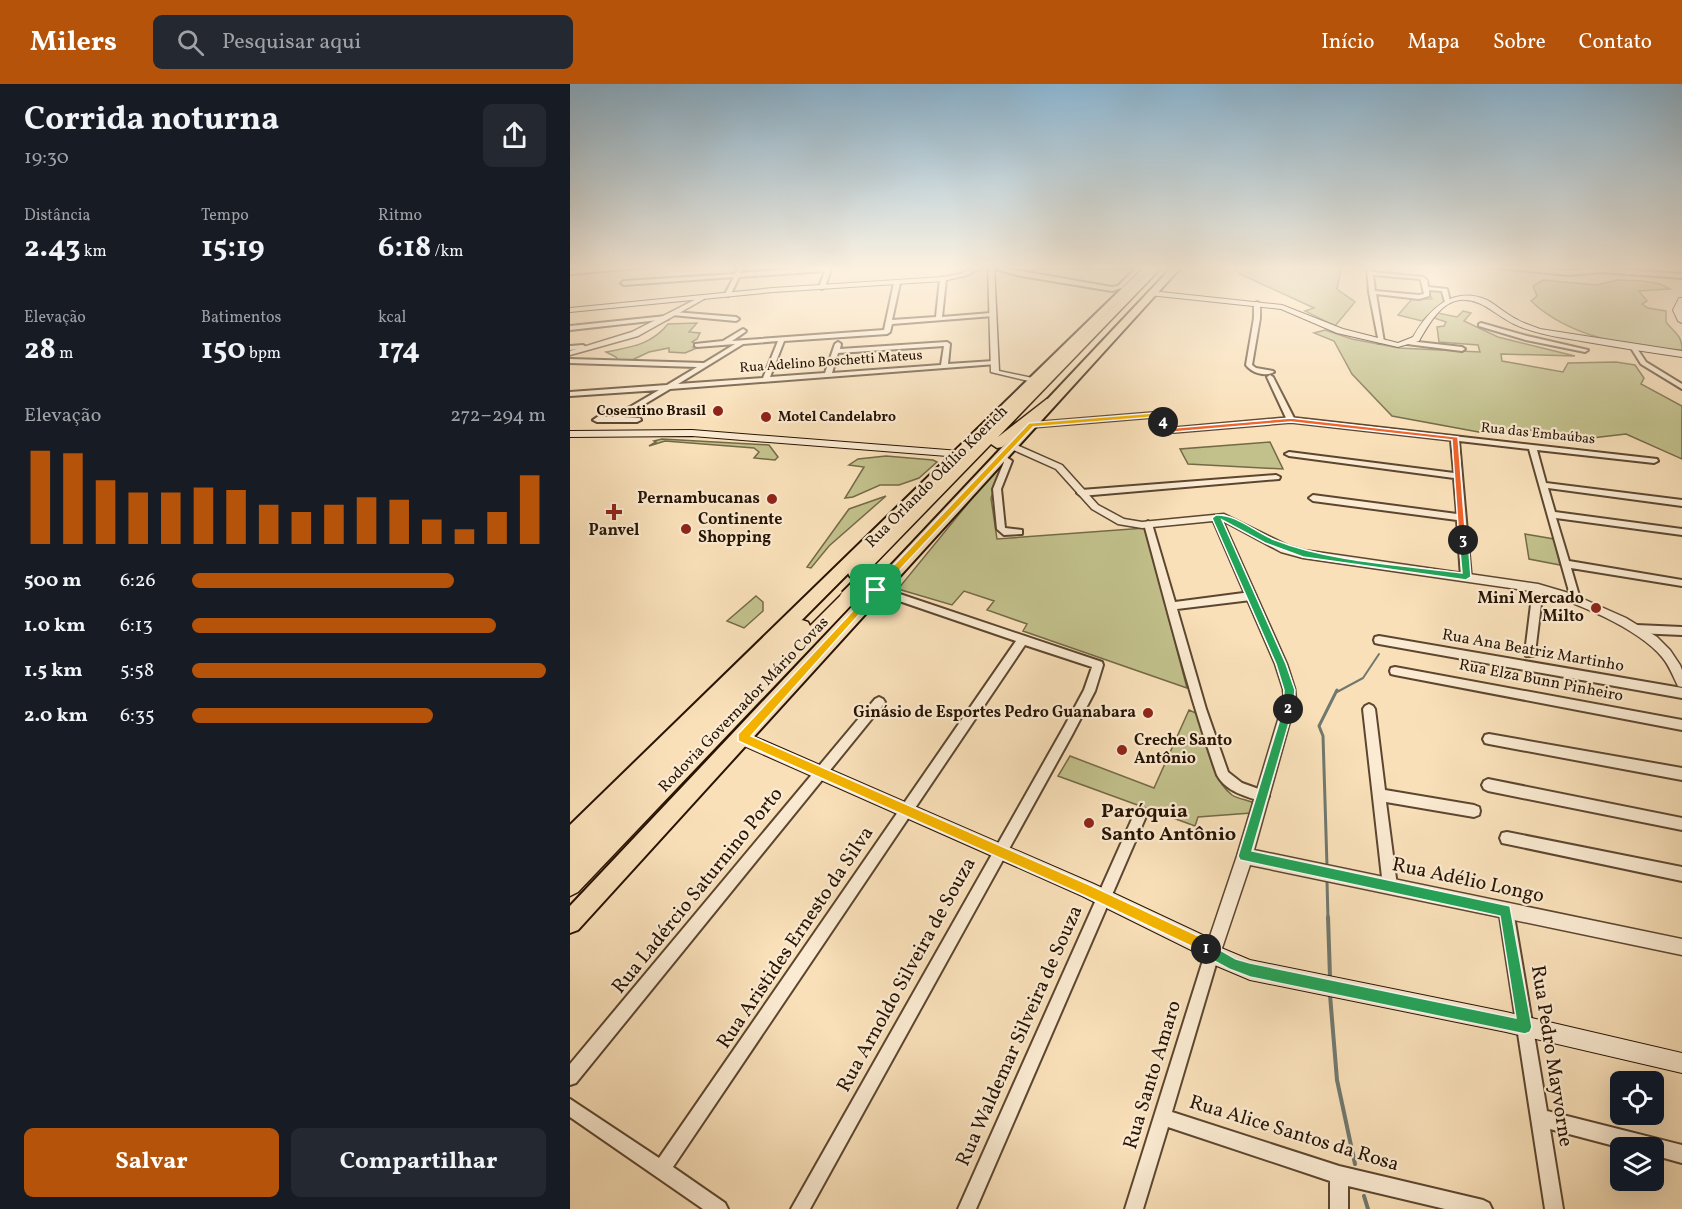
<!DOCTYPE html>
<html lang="pt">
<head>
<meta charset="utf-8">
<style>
  :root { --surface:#171b24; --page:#242831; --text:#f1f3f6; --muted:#9ea1a6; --accent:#b45309 }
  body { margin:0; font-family:Vollkorn,serif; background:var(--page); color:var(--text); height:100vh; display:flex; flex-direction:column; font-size:22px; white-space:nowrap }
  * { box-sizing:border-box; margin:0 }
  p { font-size:20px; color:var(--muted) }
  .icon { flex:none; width:33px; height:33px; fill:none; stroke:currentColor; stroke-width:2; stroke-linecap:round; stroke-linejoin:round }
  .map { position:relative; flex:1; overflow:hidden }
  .sheet { display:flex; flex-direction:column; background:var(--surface); width:570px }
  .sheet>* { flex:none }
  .tools { position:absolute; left:1040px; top:987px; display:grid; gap:12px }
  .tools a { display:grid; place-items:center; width:54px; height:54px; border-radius:9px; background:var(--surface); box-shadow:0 6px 24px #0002; font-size:30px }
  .pin { position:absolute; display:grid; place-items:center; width:51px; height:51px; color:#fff; margin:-26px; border-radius:12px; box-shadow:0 3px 9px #0006 }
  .km { position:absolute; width:30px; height:30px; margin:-15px; border-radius:50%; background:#222; color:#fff; font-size:16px; line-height:30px; text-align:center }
  .round { display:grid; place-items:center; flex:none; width:63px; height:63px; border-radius:9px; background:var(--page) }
  .head { display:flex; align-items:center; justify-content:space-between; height:102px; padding:0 24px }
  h1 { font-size:33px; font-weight:700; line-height:45px }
  .figures { display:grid; grid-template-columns:repeat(3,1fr); gap:9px; height:102px; padding:6px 24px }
  .figures div { display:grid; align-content:center }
  .figures b { font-size:30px; font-weight:700 }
  .figures small { font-size:16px; font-weight:400 }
  .figures p { font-size:16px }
  .chart { height:168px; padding:12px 24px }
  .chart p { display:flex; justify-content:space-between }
  .chart svg { width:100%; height:108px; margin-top:6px; stroke:var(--accent); stroke-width:6 }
  .button { display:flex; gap:12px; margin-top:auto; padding:12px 24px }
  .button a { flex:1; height:69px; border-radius:9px; background:var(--accent); color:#fff; font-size:24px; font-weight:700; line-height:69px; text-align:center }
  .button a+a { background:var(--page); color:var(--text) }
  ul { padding:0 24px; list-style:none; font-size:20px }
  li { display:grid; grid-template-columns:96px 72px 1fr; align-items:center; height:45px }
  li i { height:15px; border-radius:8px; background:var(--accent) }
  header { display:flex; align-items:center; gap:36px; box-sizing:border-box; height:84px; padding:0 30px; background:var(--accent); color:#fff }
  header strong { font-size:28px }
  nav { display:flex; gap:33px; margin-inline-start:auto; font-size:21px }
  .search { width:420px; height:54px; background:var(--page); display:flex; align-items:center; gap:15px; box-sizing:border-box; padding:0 21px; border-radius:9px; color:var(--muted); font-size:22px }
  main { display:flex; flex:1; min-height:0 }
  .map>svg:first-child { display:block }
  .green { fill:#c2c18c; stroke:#746a48; stroke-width:1.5 }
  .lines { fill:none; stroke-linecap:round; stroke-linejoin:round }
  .stream-far2 { stroke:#70786f; stroke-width:2 }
  .stream-far1 { stroke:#70786f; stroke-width:3 }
  .stream { stroke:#70786f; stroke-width:4 }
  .minor-casing { stroke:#5c4630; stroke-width:4 }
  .tertiary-casing { stroke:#5c4630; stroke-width:3 }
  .secondary-casing { stroke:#271303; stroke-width:2 }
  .primary-casing { stroke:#271303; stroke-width:4 }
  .motorway-casing { stroke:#271303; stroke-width:3 }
  .minor { fill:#fbebd2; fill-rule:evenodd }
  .tertiary { fill:#fbebd2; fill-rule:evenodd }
  .secondary { fill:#fbebd2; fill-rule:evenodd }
  .primary { fill:#f9e0b9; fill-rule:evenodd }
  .motorway { fill:#f9e0b9; fill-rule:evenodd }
  .motorway-bridge-casing { stroke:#271303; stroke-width:20; stroke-linecap:butt }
  .motorway-bridge { stroke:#f9e0b9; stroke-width:16 }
  .split-1 { fill:#f5b400; stroke:#fff; stroke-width:1.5 }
  .split-2 { fill:#22a559; stroke:#fff; stroke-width:1.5 }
  .split-3 { fill:#22a559; stroke:#fff; stroke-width:1.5 }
  .split-4 { fill:#f0652b; stroke:#fff; stroke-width:1.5 }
  .split-5 { fill:#f5b400; stroke:#fff; stroke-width:1.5 }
  .poi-dot { fill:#8f2418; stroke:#fbebd2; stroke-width:2 }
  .labels { text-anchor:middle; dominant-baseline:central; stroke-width:4.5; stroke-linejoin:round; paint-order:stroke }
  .far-street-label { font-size:14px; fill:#271303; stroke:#fbebd2 }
  .far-poi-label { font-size:14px; font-weight:bold; fill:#271303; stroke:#fbebd2; text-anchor:end }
  .street-label { font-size:16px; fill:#271303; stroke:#fbebd2 }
  .poi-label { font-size:16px; font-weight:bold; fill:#271303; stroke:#fbebd2; text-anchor:end }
  .near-poi-label { font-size:20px; font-weight:bold; fill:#271303; stroke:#fbebd2; text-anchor:start }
  .near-street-label { font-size:20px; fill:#271303; stroke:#fbebd2 }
</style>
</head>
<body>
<header>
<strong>Milers</strong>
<div class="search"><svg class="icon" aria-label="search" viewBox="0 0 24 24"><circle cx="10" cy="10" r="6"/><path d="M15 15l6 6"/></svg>Pesquisar aqui</div>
<nav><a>Início</a><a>Mapa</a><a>Sobre</a><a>Contato</a></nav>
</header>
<main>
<section class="sheet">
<div class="head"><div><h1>Corrida noturna</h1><p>19:30</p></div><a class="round"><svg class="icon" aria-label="share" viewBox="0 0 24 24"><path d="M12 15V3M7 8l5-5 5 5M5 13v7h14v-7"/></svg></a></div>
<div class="figures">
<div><p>Distância</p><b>2.43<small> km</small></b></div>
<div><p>Tempo</p><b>15:19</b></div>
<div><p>Ritmo</p><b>6:18<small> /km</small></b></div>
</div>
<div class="figures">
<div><p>Elevação</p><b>28<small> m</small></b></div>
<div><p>Batimentos</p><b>150<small> bpm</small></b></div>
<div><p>kcal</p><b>174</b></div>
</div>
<div class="chart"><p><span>Elevação</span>272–294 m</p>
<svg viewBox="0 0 160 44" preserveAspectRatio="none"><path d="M5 44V6M15 44V7M25 44V18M35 44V23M45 44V23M55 44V21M65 44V22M75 44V28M85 44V31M95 44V28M105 44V25M115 44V26M125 44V34M135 44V38M145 44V31M155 44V16"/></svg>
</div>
<ul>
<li><b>500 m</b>6:26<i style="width:74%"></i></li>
<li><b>1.0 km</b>6:13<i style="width:86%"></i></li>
<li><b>1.5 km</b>5:58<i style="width:100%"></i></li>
<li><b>2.0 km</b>6:35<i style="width:68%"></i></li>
</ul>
<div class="button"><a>Salvar</a><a>Compartilhar</a></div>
</section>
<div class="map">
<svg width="1112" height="1125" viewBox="0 0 1112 1125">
  <rect width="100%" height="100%" fill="#f9e0b9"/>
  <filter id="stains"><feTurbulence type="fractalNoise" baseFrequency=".00333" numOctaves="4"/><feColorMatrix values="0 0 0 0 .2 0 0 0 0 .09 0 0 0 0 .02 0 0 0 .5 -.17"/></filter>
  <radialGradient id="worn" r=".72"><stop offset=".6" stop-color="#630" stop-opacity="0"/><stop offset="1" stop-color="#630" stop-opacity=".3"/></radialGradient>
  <!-- green -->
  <path class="green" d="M433,182H572L568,186L466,185L459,191L431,184Z
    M661,182H765L771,186L767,205L785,218L765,242L735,227L744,224L670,190Z
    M973,196L1027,201L1047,196L1073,197L1090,200L1100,205L1069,207L1077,217L1072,220L1078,224L1096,227V238C1104,249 1112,250 1112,266C1060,263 1000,254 961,217L967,212L963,202Z
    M857,205L871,206L874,217L852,237L828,231L842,215H862Z
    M893,227L901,229L894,237L928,253L1005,272L931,270L932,277L993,288L998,279L1046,278L1065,281L1074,294L1071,300L1112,322V375L1056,350L1013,355L962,346L914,349L822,332L782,290L764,257L744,249L755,246L782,255L829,264L910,268L908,261L869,258L867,243L874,242L876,238L864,234L868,229L887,233Z
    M127,239L119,248L130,249L127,255L122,258L126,260L123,263H129L115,269L99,268V264L79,268L60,277H48L46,273L36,268C61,263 81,261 98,240Z
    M92,355L199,361L208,373L205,376L184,374L189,368L184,364L95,357L79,362L86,358L84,357Z
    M700,358L713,385L618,380L610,365Z
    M316,372L363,376L367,378L349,394L329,401H310L283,413L275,414L294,383L279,381L288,375Z
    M431,379L434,380L421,414L427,455L575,444L617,604L453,547L457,540L417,526L424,517L394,507L382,521L328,505Z
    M316,412L259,462L241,484L237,483L279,425Z
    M955,450L984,455L990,481L959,475Z
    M186,512L193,518V527L174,544L157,537Z
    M619,626L628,630C636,655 640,694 662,711C668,715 678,716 684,719L681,729L628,733L625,742L488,692L500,672L584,704Z"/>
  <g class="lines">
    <!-- stream-far2 -->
    <path class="stream-far2" d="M767,608L793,594L809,570"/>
    <!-- stream-far1 -->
    <path class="stream-far1" d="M757,782L753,652L749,642L767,606
      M757,797L758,835"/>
    <!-- stream -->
    <path class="stream" d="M758,833L760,893
      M760,911L767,996L785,1080
      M794,1112L798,1125"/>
    <defs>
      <path id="minor" d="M62,182H92L0,190V186Z
        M169,182H175L171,189L262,182L255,203L252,205L249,203L255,187L169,193L161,210L158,212L155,210L164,193L54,201L51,199L54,197L165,190Z
        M421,182L542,203L548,202L568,182H573L552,204L542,207L451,192L421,184Z
        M909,182H934L999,187L1032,184L1112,190V194L1032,188L999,191Z
        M797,183H801L802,188L853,193L857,196L858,203L877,205L880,217L875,218L872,207L859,206V212L849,215L806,210L814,258L809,259L799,208ZM803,191L850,195L851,197L854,210L849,211L805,207Z
        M373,193L376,195L372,233L421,229L423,230V232L322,240L320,248L317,250L214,257L200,293L255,289L265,260L268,258L271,260L270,265L377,258L380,260L378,280L424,277L426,278V280L100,305L53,333L70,334L71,336L67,338H27L23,336L39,325L43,327L35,333H43L89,306L0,312V308L97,301L127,283L0,279V275L134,279L165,260L127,263L125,262V260L153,257L173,245L176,247L175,248L162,257L314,246L324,199L327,197L330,199L322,236L366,233L370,195ZM208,257L193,294L108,300L173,260ZM374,262L371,281L262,289L268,269Z
        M687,218L690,220V234L682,281L686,284L703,287L704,288C695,293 682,289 676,281L684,234V220Z
        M104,228L166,233L169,235L166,237L102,231L101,230Z
        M96,232L98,233V235L0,246V242Z
        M911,239L957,252L1018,266L1015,268L956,256L909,242V240Z
        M839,257L892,263L895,265L892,267L837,260V258Z
        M13,261L16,263L15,264L0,266V262Z
        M1062,263H1066L1076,278L1112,300V305L1071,280L1061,264Z
        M700,291L703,293L724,334L1087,375L1088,377L1084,379L967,366L976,399L1112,416V422L978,404L985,428L1112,445V451L986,434L999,477L1112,496V502L1001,484L1010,515L1008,518H1002L959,365L889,357L901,493L896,496L891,493L887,436L743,417L739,414L743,411L887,430L884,394L719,372L715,370L719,368L884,389L881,356L721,338L604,348L595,345L582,333L461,343L457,341L461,339L583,329L591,332L605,344L716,334L697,293Z
        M426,370H432L442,377L431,405L435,444L452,446V450L434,451L427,445L423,405L434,378L426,374Z
        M706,391L710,393L709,395L511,412L507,409L511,406Z
        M578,437L582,440L605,518L681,508L686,512L681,516L607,525L636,625L658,688L672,699L697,708L699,712L697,716L693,718C676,712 656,708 647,691C618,608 597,524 574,440Z
        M968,501L973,504L965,569L964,572H956L955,569L963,504Z
        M306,502L532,578L533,581L525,607L502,651L240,1125H221L494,643L514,606L522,583L455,561L103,1083L155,1119L158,1125H133L0,1033V1015L89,1074L446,557L303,508L301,506Z
        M1066,541L1112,543V551L1066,549L1061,545Z
        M809,552L1112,604V614L809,560L805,559L804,556L805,553Z
        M825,583L1112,636V646L825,591L821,590L820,587L821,584Z
        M309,613L313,615L315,618L313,621L6,999L0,1001V980L305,615Z
        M799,620L803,622L805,625L815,706L904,721L909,723L910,727L909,731L904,733L816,718L827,802L825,807L820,809L815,807L813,802L793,625L795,622Z
        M919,650L1112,684V696L919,660L915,659L913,655L915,651Z
        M918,695L1112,734V746L918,707L914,705L912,701L914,697Z
        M571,724L576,726L577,730L406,1125H388L566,726Z
        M937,748L1112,783V797L937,760L932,759L930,754L932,749Z
        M936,819L941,821L943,826L977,1027L1112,1061V1079L1083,1071V1064H1052L980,1045L993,1125H975L929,826L931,821Z
        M642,863L647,865L649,870L602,1028L769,1082L913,1116L919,1119L922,1125H875L778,1102V1125H760V1097L598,1043L573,1125H555L635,870L637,865Z"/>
      <path id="tertiary" d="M418,182H424L429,287L467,295V299L421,288Z
        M132,212L135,214L134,215L68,252L0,271V267L62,248Z
        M440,358L492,381L528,421L554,435L572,438L654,430L719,462L733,466L968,500L1002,510L1056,534L1087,553L1100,566L1110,581L1112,586V603L1108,602C1103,592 1099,581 1092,573C1068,544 1004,517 968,508L733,474L711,468L653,437L717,580L725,605L726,616L684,766L1112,855V871L680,781L648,876L642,878L636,876L634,870L667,772L714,616L713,605L705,580L643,437L572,444L548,440L522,425L486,385L437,363L436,361Z"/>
      <path id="secondary" d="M406,182H415L396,192L373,197L203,208L0,228V224L203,204L373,193L392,189Z
        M582,207L712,221L773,245L828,259L843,253C858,226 883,201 917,216C928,222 937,231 948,236C955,240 963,242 970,245L1112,267V273C1078,268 1045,263 1011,257C988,253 965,250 944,240C926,232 912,214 890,216C870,218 858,242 849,257L828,263L767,249L711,225L579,211V207Z
        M1109,214H1112V239L1108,237L1103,226Z
        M122,346L390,367L395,370L390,373L122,352L0,353V347Z
        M172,647L524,800L637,853L649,863L680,876L936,928L1112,969V989L936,948L680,896L635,877L623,867L512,812L167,659L164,654L167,649Z"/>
      <path id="primary" d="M575,182H584L7,762L0,765V741Z
        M603,182H612L8,846L0,849V822Z"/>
      <path id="motorway" d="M584,182H593L428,353L477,315H485V321L432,363L427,364L421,360L292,493H280L278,489L280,485Z
        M600,182H609L604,191L596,189Z
        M278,508L284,510L286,514L284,518L8,808L0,812V762L226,538L232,536L238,538L240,542L272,510Z"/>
    </defs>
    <!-- minor casing -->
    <use href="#minor" class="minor-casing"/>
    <!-- tertiary casing -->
    <use href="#tertiary" class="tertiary-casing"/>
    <!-- secondary casing -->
    <use href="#secondary" class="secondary-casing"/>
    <!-- primary casing -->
    <use href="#primary" class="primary-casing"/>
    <!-- motorway casing -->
    <use href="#motorway" class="motorway-casing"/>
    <!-- minor -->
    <use href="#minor" class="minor"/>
    <!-- tertiary -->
    <use href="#tertiary" class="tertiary"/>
    <!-- secondary -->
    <use href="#secondary" class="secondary"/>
    <!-- primary -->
    <use href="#primary" class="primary"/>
    <!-- motorway -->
    <use href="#motorway" class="motorway"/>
    <defs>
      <path id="motorway-bridge" d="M278,514L299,493"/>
    </defs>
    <!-- motorway-bridge casing -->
    <use href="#motorway-bridge" class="motorway-bridge-casing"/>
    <!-- motorway-bridge -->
    <use href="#motorway-bridge" class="motorway-bridge"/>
  </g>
  <!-- sky -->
  <linearGradient id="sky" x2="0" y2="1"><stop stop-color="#8bb7d4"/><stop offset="0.54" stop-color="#fcf1e0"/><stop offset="1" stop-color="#fcf1e0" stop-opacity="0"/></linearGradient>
  <rect width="1112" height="340" fill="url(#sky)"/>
  <!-- split-1 -->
  <path class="split-1" d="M306,502L309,503V508L181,652L522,802L635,855L643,865L641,870L636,872L625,864L513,811L168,657V650Z"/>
  <!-- split-2 -->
  <path class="split-2" d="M718,620L723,625L682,767L940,822L962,943L960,948L955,950L680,893L659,885L631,870L629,865L631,860L636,858L666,875L680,879L946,934L930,832L670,776L668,772L713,625Z"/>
  <!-- split-3 -->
  <path class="split-3" d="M646,431C667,430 686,449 705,456C761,478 832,481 892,489L889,456L893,453L898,456L901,493L896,496L733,473L695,459L652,436L716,580L725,606L723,625L718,629L713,625L714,606L706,580L642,434Z"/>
  <!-- split-4 -->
  <path class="split-4" d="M721,334L888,353L896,458L889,456L882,356L721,338L604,348L596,346L590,338L595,337L604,344Z"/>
  <!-- split-5 -->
  <path class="split-5" d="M583,329L590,331L595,340H591L583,333L463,343L309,508H303V503L459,339Z"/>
  <!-- markers -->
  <g class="poi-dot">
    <circle cx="148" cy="327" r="6"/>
    <circle cx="196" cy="333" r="6"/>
    <circle cx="202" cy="415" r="6"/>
    <path d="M41 419h6v6h6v6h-6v6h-6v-6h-6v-6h6z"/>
    <circle cx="116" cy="445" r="6"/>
    <circle cx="1026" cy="524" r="6"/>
    <circle cx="578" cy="629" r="6"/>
    <circle cx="552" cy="666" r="6"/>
    <circle cx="519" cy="739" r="6"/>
  </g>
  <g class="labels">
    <!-- far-street labels -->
    <g class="far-street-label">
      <text transform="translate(261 278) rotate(-4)">Rua Adelino Boschetti Mateus</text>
      <text transform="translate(968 350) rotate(6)">Rua das Embaúbas</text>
    </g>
    <!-- far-poi labels -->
    <g class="far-poi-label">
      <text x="136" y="327">Cosentino Brasil</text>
      <text x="208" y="333" text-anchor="start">Motel Candelabro</text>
    </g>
    <!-- street labels -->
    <g class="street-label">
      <text transform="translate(367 393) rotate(-45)">Rua Orlando Odílio Koerich</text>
      <text transform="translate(963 567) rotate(10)">Rua Ana Beatriz Martinho</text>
      <text transform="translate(971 597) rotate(11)">Rua Elza Bunn Pinheiro</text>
      <text transform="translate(174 621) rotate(-46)">Rodovia Governador Mário Covas</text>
    </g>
    <!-- poi labels -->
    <g class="poi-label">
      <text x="190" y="415">Pernambucanas</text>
      <text x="128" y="436" text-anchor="start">Continente<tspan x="128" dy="18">Shopping</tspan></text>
      <text x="44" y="447" text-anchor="middle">Panvel</text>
      <text x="1014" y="515">Mini Mercado<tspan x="1014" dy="18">Milto</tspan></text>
      <text x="566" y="629">Ginásio de Esportes Pedro Guanabara</text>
      <text x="564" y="657" text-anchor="start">Creche Santo<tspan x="564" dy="18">Antônio</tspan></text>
    </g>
    <!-- near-poi labels -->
    <g class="near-poi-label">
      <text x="531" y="728">Paróquia<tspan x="531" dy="23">Santo Antônio</tspan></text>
    </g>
    <!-- near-street labels -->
    <g class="near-street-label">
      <text transform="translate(898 797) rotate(12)">Rua Adélio Longo</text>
      <text transform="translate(128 807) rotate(-51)">Rua Ladércio Saturnino Porto</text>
      <text transform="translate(226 854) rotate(-56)">Rua Aristides Ernesto da Silva</text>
      <text transform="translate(337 891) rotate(-61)">Rua Arnoldo Silveira de Souza</text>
      <text transform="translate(450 952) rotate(-66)">Rua Waldemar Silveira de Souza</text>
      <text transform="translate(981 972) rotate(81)">Rua Pedro Mayvorne</text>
      <text transform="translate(583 991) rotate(-73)">Rua Santo Amaro</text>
      <text transform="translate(724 1050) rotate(17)">Rua Alice Santos da Rosa</text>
    </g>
  </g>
  <rect width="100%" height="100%" filter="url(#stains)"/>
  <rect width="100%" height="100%" fill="url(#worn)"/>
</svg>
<div class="tools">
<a><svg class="icon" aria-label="locate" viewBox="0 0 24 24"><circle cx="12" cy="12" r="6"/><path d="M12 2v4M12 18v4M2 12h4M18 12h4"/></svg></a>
<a><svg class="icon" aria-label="layers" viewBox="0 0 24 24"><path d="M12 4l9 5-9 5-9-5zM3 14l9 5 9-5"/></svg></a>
</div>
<div class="pin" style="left:306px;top:506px;background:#1e9e55"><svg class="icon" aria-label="arrive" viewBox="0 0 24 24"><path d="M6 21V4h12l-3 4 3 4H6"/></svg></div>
<b class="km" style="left:636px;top:865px">1</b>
<b class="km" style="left:718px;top:625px">2</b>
<b class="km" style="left:893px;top:456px">3</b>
<b class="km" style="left:593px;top:338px">4</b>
</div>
</main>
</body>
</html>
